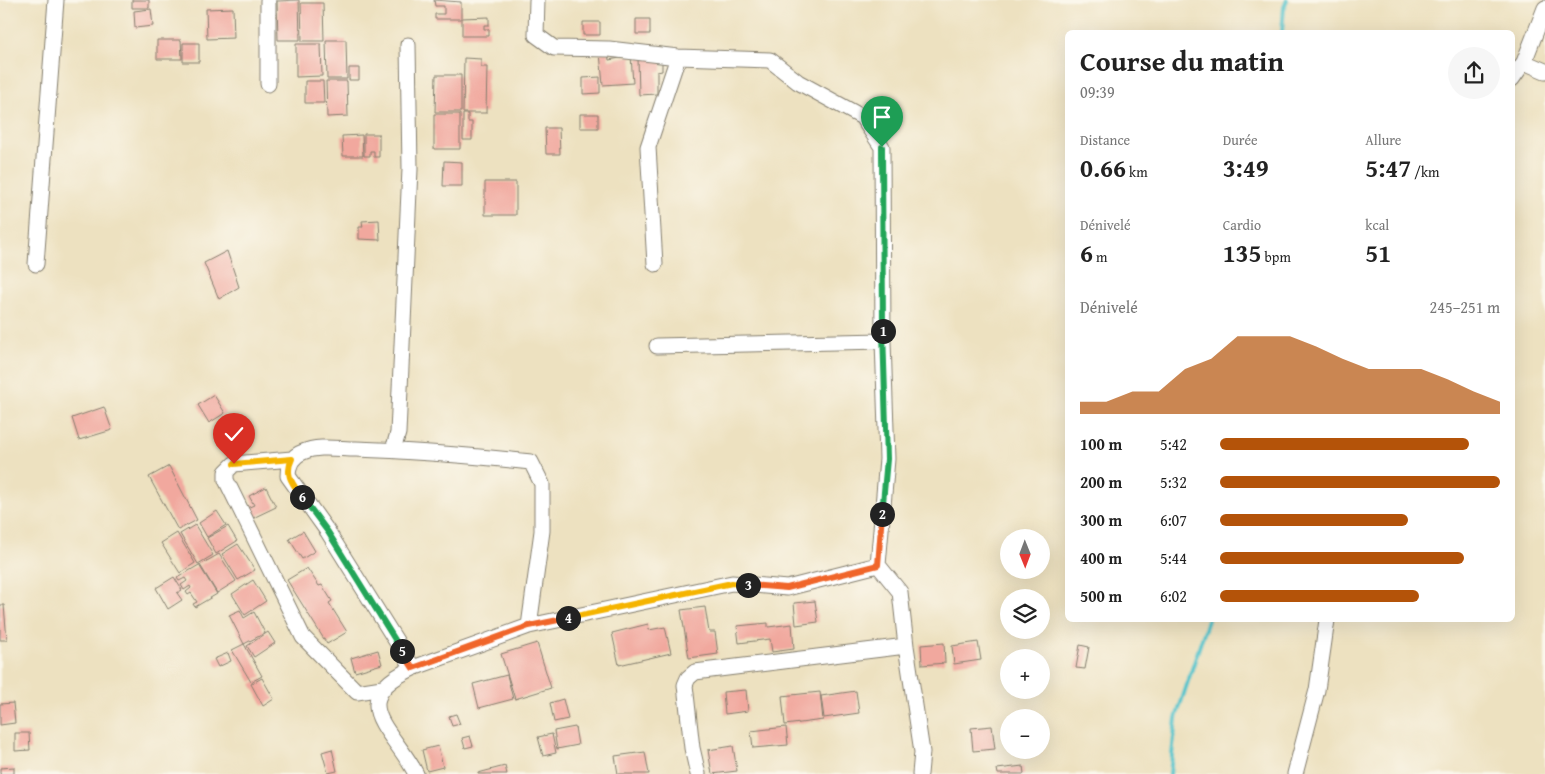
<!DOCTYPE html>
<html lang="fr">
<head>
<meta charset="utf-8">
<style>
  :root { --surface:#fff; --page:#f6f6f6; --text:#222; --muted:#767676; --accent:#b45309 }
  body { margin:0; font-family:"Gentium Book Plus",serif; background:var(--page); color:var(--text); height:100vh; display:flex; flex-direction:column; font-size:19px; white-space:nowrap }
  * { box-sizing:border-box; margin:0 }
  p { font-size:16px; color:var(--muted) }
  .icon { flex:none; width:28px; height:28px; fill:none; stroke:currentColor; stroke-width:2; stroke-linecap:round; stroke-linejoin:round }
  .map { position:relative; flex:1; overflow:hidden }
  .sheet { position:absolute; left:1065px; top:30px; width:450px; height:592px; display:flex; flex-direction:column; background:var(--surface); border-radius:8px; box-shadow:0 5px 20px #0002 }
  .sheet>* { flex:none }
  .needle { width:32px; rotate:179deg }
  .tools { position:absolute; left:1000px; top:529px; display:grid; gap:10px }
  .tools a { display:grid; place-items:center; width:50px; height:50px; border-radius:50%; background:var(--surface); box-shadow:0 5px 20px #0002; font-size:25px }
  .pin { position:absolute; display:grid; place-items:center; width:42px; height:42px; color:#fff; margin:-51px -21px; border-radius:50% 50% 50% 0; rotate:-45deg; box-shadow:0 0 5px #0007 }
  .pin .icon { rotate:45deg }
  .km { position:absolute; width:25px; height:25px; margin:-12px; border-radius:50%; background:#222; color:#fff; font-size:14px; line-height:25px; text-align:center }
  .round { display:grid; place-items:center; flex:none; width:52px; height:52px; border-radius:26px; background:var(--page) }
  .summary { display:flex; align-items:center; justify-content:space-between; height:85px; padding:0 15px }
  h1 { font-size:28px; font-weight:700; line-height:38px }
  .stats { display:grid; grid-template-columns:repeat(3,1fr); gap:8px; height:85px; padding:5px 15px }
  .stats div { display:grid; align-content:center }
  .stats b { font-size:25px; font-weight:700 }
  .stats small { font-size:14px; font-weight:400 }
  .stats p { font-size:14px }
  .chart { height:140px; padding:10px 15px }
  .chart p { display:flex; justify-content:space-between }
  .chart svg { width:100%; height:90px; margin-top:5px; fill:var(--accent); opacity:.7 }
  ul { padding:0 15px; list-style:none; font-size:16px }
  li { display:grid; grid-template-columns:80px 60px 1fr; align-items:center; height:38px }
  li i { height:12px; border-radius:6px; background:var(--accent) }
  .map>svg:first-child { display:block }
  .lines { fill:none; stroke-linecap:round; stroke-linejoin:round }
  .stream { stroke:#58c5cc; stroke-width:4 }
  .building { fill:#f1a89e }
  .minor-casing { stroke:#847e6e; stroke-width:17 }
  .minor { stroke:#fff; stroke-width:15 }
  .split-1-casing { stroke:#fff; stroke-width:10 }
  .split-2-casing { stroke:#fff; stroke-width:10 }
  .split-3-casing { stroke:#fff; stroke-width:10 }
  .split-4-casing { stroke:#fff; stroke-width:10 }
  .split-5-casing { stroke:#fff; stroke-width:10 }
  .split-6-casing { stroke:#fff; stroke-width:10 }
  .split-7-casing { stroke:#fff; stroke-width:10 }
  .split-1 { stroke:#22a559; stroke-width:6 }
  .split-2 { stroke:#22a559; stroke-width:6 }
  .split-3 { stroke:#f0652b; stroke-width:6 }
  .split-4 { stroke:#f5b400; stroke-width:6 }
  .split-5 { stroke:#f0652b; stroke-width:6 }
  .split-6 { stroke:#22a559; stroke-width:6 }
  .split-7 { stroke:#f5b400; stroke-width:6 }
</style>
</head>
<body>
<div class="map">
<svg width="1545" height="774" viewBox="0 0 1545 774">
  <rect width="100%" height="100%" fill="#fbf7ec"/>
  <filter id="ink" filterUnits="userSpaceOnUse"><feTurbulence type="fractalNoise" baseFrequency=".02" numOctaves="2"/><feDisplacementMap in="SourceGraphic" scale="10" xChannelSelector="R" yChannelSelector="G"/><feConvolveMatrix kernelMatrix="1 2 1 2 8 2 1 2 1" color-interpolation-filters="sRGB"/></filter>
  <filter id="wash" filterUnits="userSpaceOnUse"><feTurbulence type="fractalNoise" baseFrequency=".0096" numOctaves="4" result="noise"/><feDisplacementMap in="SourceGraphic" scale="20" xChannelSelector="R" yChannelSelector="G"/><feGaussianBlur stdDeviation="1.12" result="paint"/><feColorMatrix in="noise" values="0 0 0 0 0 0 0 0 0 0 0 0 0 0 0 0 0 1.4 0 .05"/><feComposite in="paint" operator="in"/></filter>
  <g filter="url(#wash)">
    <rect width="100%" height="100%" fill="#ede1c0"/>
    <g class="lines">
      <!-- stream -->
      <path class="stream" d="M1282,32L1284,7L1287,0
        M1170,774L1176,718L1208,620"/>
    </g>
    <g id="blocks">
      <!-- building -->
      <path class="building" d="M132,0H149V8H132Z
        M299,0L300,40H278L277,1Z
        M434,0L461,2V19H435V14H444V6H435Z
        M301,3H323L324,41H302Z
        M233,8L234,38L207,39L206,9Z
        M151,9L153,26L135,28L134,11Z
        M489,17V25H484V29H489V36H462V18Z
        M636,19H650V34H636Z
        M583,22H600V35H583Z
        M157,40H181L182,59H157Z
        M326,40H346L347,79H327Z
        M183,43H199V62H183Z
        M296,44H321L322,76L296,77Z
        M608,52L609,60L631,56L633,83L603,85L600,53Z
        M662,57V71L657,72V94L639,95L638,58Z
        M464,58L481,59V67H487L486,113H463Z
        M349,68H359V80H349Z
        M436,75H461V112H435Z
        M600,77V93L583,94V78Z
        M305,81H323L324,103H305Z
        M326,81H347L348,116L327,117Z
        M434,114H460V149H434Z
        M463,114H468V122H472V140H463Z
        M580,114H598V128H580Z
        M545,128H559L560,154H546Z
        M364,134H379V157H374V151H370V156H364Z
        M362,135L363,156H343L342,136Z
        M444,161L462,162V186H443Z
        M485,182H516V215H485Z
        M379,220L380,240L359,239V227H363L362,221Z
        M227,251L239,287L219,299L204,263Z
        M214,395L225,413L209,423L198,405Z
        M104,407L112,430L79,440L72,418Z
        M169,466L197,520L178,530L149,477Z
        M266,487L276,507L253,518L247,508L254,505L249,496Z
        M217,511L226,525L207,537L199,523Z
        M195,525L213,555L198,564L180,534Z
        M228,526L237,541L216,554L207,538Z
        M303,531L315,551L302,559L289,539Z
        M177,533L195,563L180,573L161,543Z
        M238,544L255,570L238,580L222,554Z
        M219,554L236,581L217,593L200,565Z
        M199,565L217,594L195,607L193,604L197,602L191,593L188,595L186,592L191,588L190,586L184,590L181,585L187,581L185,578L179,581L177,578Z
        M307,568L319,586L322,585L332,601L329,603L347,632L327,644L287,580Z
        M174,577L182,590L177,593L182,600L168,609L156,588Z
        M253,580L266,601L245,615L232,594Z
        M815,601L818,622L796,625L794,603Z
        M0,605H4L7,640H0Z
        M705,607L709,632H715L718,654L689,658L681,610Z
        M240,610L244,618L254,612L265,633L244,644L229,615Z
        M768,623V627L792,624L794,649L772,652L770,639L739,643L737,626Z
        M648,624L649,630L665,627L671,653L619,665L612,633Z
        M268,632L275,643L254,657L247,646Z
        M978,642L981,660L954,664L952,646Z
        M537,643L551,688L515,699L501,654Z
        M944,643L945,663L922,665L921,645Z
        M244,644L262,676L251,682L232,650Z
        M1080,645L1089,647L1085,669L1076,668Z
        M378,650L382,664L355,672L351,658Z
        M228,653L231,661L218,667L214,659Z
        M507,675L513,699L479,708L473,684Z
        M262,678L274,699L263,706L251,684Z
        M746,690L748,711L725,714L723,692Z
        M856,691L859,713L824,718L821,696Z
        M820,692L823,720L785,725L782,696Z
        M563,699L568,719L554,722L550,703Z
        M13,703L15,723L0,725V704Z
        M456,714L460,724L452,726L449,716Z
        M992,726L995,749L973,751L971,728Z
        M575,727L578,745L557,749L554,731Z
        M786,727L788,745L753,748L751,731Z
        M15,733H29L30,750L15,751Z
        M552,734L556,753L543,756L538,737Z
        M470,736L473,746L465,748L462,738Z
        M438,746L443,767L427,771L422,750Z
        M733,746L737,771L712,774L708,750Z
        M332,749L337,771L328,773L322,752Z
        M645,752L649,774H618L615,756Z
        M505,766L507,774H478V773Z
        M1023,766L1024,774H998L997,769Z
        M14,767V774H0V768Z"/>
    </g>
  </g>
  <g filter="url(#ink)">
    <use href="#blocks" fill-opacity="0" stroke="#847e6e" stroke-width="1"/>
    <g class="lines">
      <defs>
        <path id="minor" d="M537,0L536,35L554,48L609,49L678,57L770,60L798,82L862,117L882,147L883,341
          M1524,62L1545,71
          M1512,79L1524,62L1545,8
          M268,84V0
          M36,264L56,0
          M655,264L648,147L678,57
          M657,346L883,341L887,459L878,565L900,592L906,646L922,752L920,774
          M393,450L398,433L410,169L408,45
          M292,459L234,464L226,472V480L303,637L357,692L382,688
          M413,668L328,532L288,476C288,465 292,456 303,452C318,445 339,449 356,449C414,451 473,456 531,462L542,484V531L529,626
          M416,774C394,730 342,701 413,668L529,626L732,583L787,588L878,565
          M698,774L692,748L685,685L688,678L695,672L906,646
          M1295,774L1317,690L1327,620"/>
      </defs>
      <!-- minor casing -->
      <use href="#minor" class="minor-casing"/>
      <!-- minor -->
      <use href="#minor" class="minor"/>
    </g>
  </g>
  <g class="lines" filter="url(#ink)">
    <defs>
      <path id="split-1" d="M882,147L883,331"/>
      <path id="split-2" d="M882,514L887,459L883,331"/>
      <path id="split-3" d="M748,585L787,588L878,565L882,514"/>
      <path id="split-4" d="M568,618L732,583L748,585"/>
      <path id="split-5" d="M402,651L413,668L529,626L568,618"/>
      <path id="split-6" d="M302,497L328,532L402,651"/>
      <path id="split-7" d="M234,464L292,459C284,475 293,484 302,497"/>
    </defs>
    <!-- split-1 casing -->
    <use href="#split-1" class="split-1-casing"/>
    <!-- split-2 casing -->
    <use href="#split-2" class="split-2-casing"/>
    <!-- split-3 casing -->
    <use href="#split-3" class="split-3-casing"/>
    <!-- split-4 casing -->
    <use href="#split-4" class="split-4-casing"/>
    <!-- split-5 casing -->
    <use href="#split-5" class="split-5-casing"/>
    <!-- split-6 casing -->
    <use href="#split-6" class="split-6-casing"/>
    <!-- split-7 casing -->
    <use href="#split-7" class="split-7-casing"/>
    <!-- split-1 -->
    <use href="#split-1" class="split-1"/>
    <!-- split-2 -->
    <use href="#split-2" class="split-2"/>
    <!-- split-3 -->
    <use href="#split-3" class="split-3"/>
    <!-- split-4 -->
    <use href="#split-4" class="split-4"/>
    <!-- split-5 -->
    <use href="#split-5" class="split-5"/>
    <!-- split-6 -->
    <use href="#split-6" class="split-6"/>
    <!-- split-7 -->
    <use href="#split-7" class="split-7"/>
  </g>
</svg>
<div class="tools">
<a><svg class="needle" viewBox="-14 -14 28 28"><path d="M0-13l5 13h-10z" fill="#e53935"/><path d="M0 13l5-13h-10z" fill="#767676"/></svg></a>
<a><svg class="icon" aria-label="layers" viewBox="0 0 24 24"><path d="M12 4l9 5-9 5-9-5zM3 14l9 5 9-5"/></svg></a>
<a>+</a>
<a>−</a>
</div>
<div class="pin" style="left:882px;top:147px;background:#1e9e55"><svg class="icon" aria-label="arrive" viewBox="0 0 24 24"><path d="M6 21V4h12l-3 4 3 4H6"/></svg></div>
<div class="pin" style="left:234px;top:464px;background:#d93025"><svg class="icon" aria-label="check" viewBox="0 0 24 24"><path d="M5 12l5 5 9-10"/></svg></div>
<b class="km" style="left:883px;top:331px">1</b>
<b class="km" style="left:882px;top:514px">2</b>
<b class="km" style="left:748px;top:585px">3</b>
<b class="km" style="left:568px;top:618px">4</b>
<b class="km" style="left:402px;top:651px">5</b>
<b class="km" style="left:302px;top:497px">6</b>
<section class="sheet">
<div class="summary"><div><h1>Course du matin</h1><p>09:39</p></div><a class="round"><svg class="icon" aria-label="share" viewBox="0 0 24 24"><path d="M12 15V3M7 8l5-5 5 5M5 13v7h14v-7"/></svg></a></div>
<div class="stats">
<div><p>Distance</p><b>0.66<small> km</small></b></div>
<div><p>Durée</p><b>3:49</b></div>
<div><p>Allure</p><b>5:47<small> /km</small></b></div>
</div>
<div class="stats">
<div><p>Dénivelé</p><b>6<small> m</small></b></div>
<div><p>Cardio</p><b>135<small> bpm</small></b></div>
<div><p>kcal</p><b>51</b></div>
</div>
<div class="chart"><p><span>Dénivelé</span>245–251 m</p>
<svg viewBox="0 0 160 44" preserveAspectRatio="none"><path d="M0 44V38L10 38L20 33L30 33L40 22L50 17L60 6L70 6L80 6L90 11L100 17L110 22L120 22L130 22L140 27L150 33L160 38V44z"/></svg>
</div>
<ul>
<li><b>100 m</b>5:42<i style="width:89%"></i></li>
<li><b>200 m</b>5:32<i style="width:100%"></i></li>
<li><b>300 m</b>6:07<i style="width:67%"></i></li>
<li><b>400 m</b>5:44<i style="width:87%"></i></li>
<li><b>500 m</b>6:02<i style="width:71%"></i></li>
</ul>
</section>
</div>
</body>
</html>
